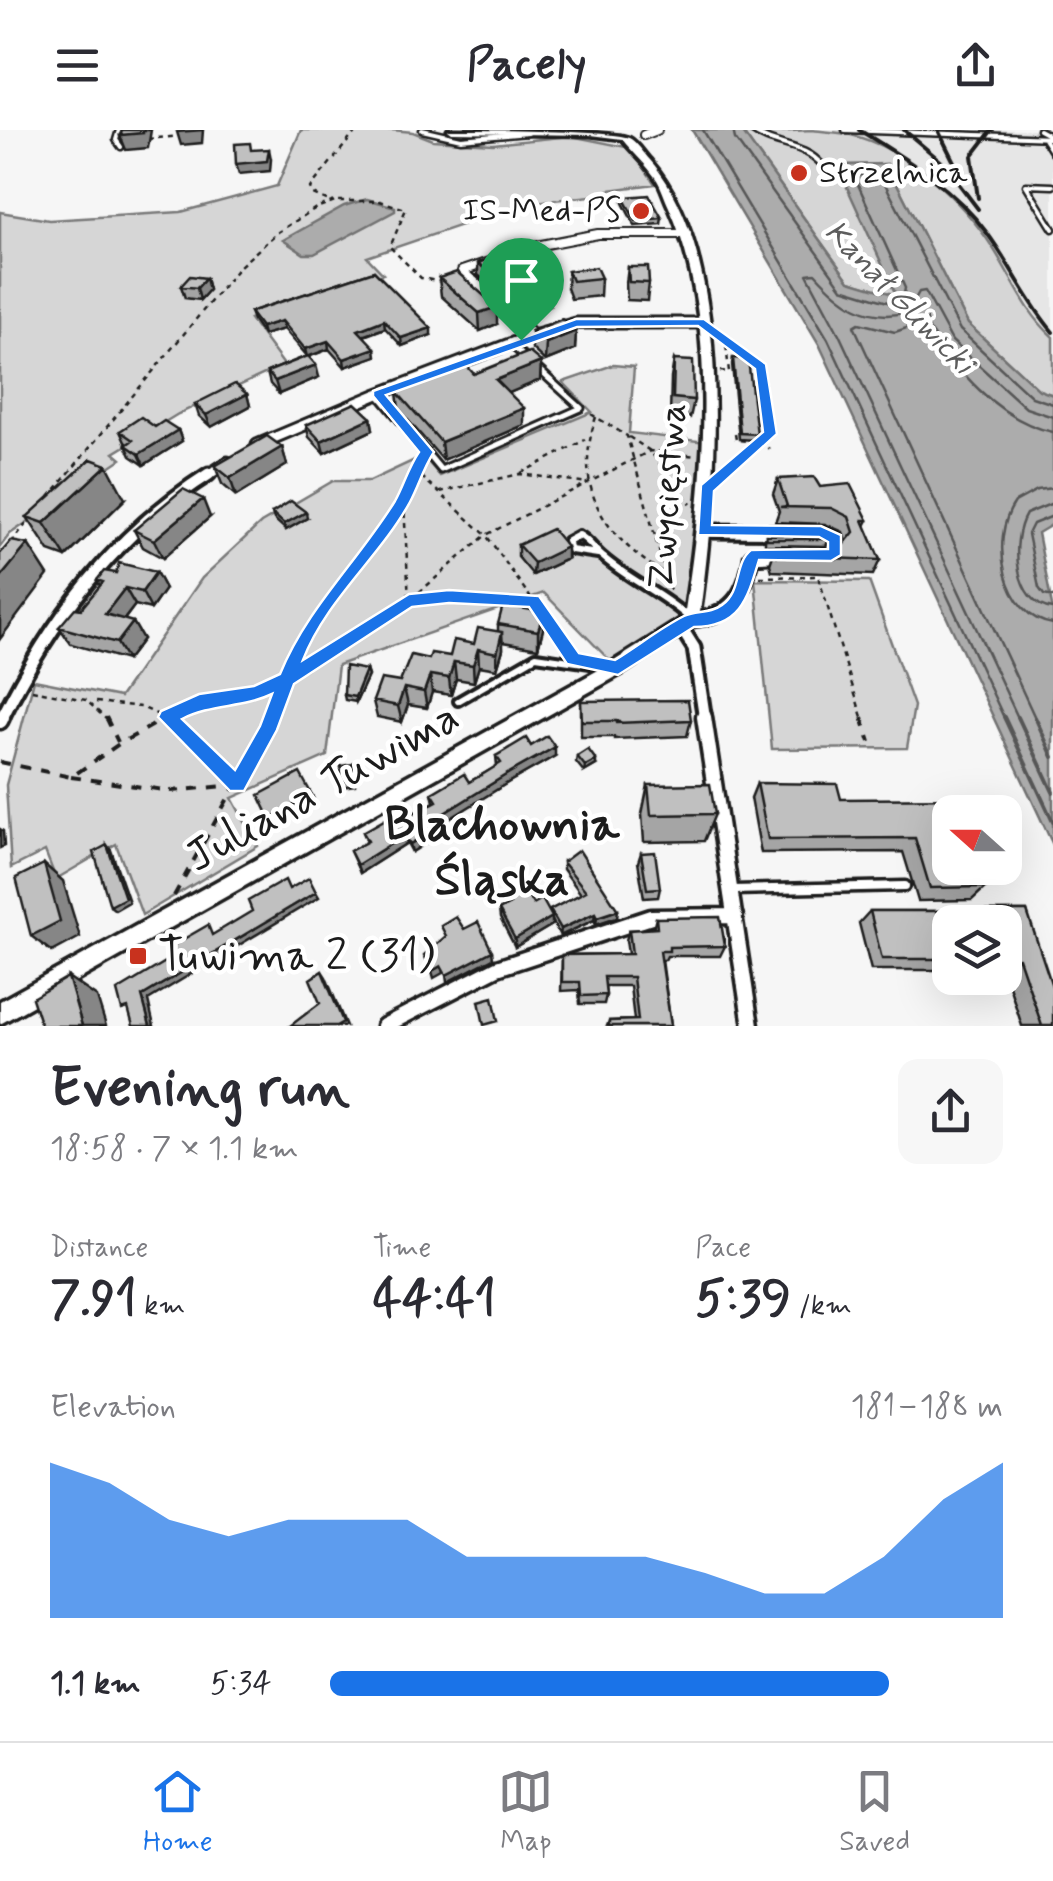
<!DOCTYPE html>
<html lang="en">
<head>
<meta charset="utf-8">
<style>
  :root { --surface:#fff; --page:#f7f7f7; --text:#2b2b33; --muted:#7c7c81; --line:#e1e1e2; --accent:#1a73e8 }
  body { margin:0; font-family:Mynerve,sans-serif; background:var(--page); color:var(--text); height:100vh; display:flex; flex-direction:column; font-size:38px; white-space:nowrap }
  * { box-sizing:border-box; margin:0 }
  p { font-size:32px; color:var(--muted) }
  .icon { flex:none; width:55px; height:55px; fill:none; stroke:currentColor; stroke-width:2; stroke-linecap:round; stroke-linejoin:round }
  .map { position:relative; height:896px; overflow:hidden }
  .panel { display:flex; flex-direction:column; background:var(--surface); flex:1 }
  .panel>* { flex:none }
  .needle { width:65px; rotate:291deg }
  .tools { position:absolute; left:932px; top:665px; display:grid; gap:20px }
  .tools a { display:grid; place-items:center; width:90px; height:90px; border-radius:20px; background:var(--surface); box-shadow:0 10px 40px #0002; font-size:50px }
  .pin { position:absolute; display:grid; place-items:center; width:85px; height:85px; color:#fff; margin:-102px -42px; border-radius:50% 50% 50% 0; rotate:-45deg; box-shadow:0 0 10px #0007 }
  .pin .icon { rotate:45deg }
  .round { display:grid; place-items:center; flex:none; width:105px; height:105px; border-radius:20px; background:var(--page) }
  .headline { display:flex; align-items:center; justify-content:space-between; height:170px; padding:0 50px }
  h1 { font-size:55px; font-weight:700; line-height:75px }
  .stats { display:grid; grid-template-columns:repeat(3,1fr); gap:15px; height:170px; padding:10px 50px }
  .stats div { display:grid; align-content:center }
  .stats b { font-size:50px; font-weight:700 }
  .stats small { font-size:28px; font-weight:400 }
  .stats p { font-size:28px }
  .chart { height:280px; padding:20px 50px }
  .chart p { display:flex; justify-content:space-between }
  .chart svg { width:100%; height:180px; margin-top:10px; fill:var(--accent); opacity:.7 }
  ul { padding:0 50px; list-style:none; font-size:32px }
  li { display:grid; grid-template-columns:160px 120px 1fr; align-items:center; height:75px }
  li i { height:25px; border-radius:12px; background:var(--accent) }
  header { display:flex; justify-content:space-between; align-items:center; height:130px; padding:0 50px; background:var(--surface); font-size:45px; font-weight:700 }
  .menu { display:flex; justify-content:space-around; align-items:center; height:140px; border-top:2px solid var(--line); background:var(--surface); font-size:28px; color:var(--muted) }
  .menu a { display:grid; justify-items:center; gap:5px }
  .menu .active { color:var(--accent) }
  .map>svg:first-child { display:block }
  .built { fill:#e6e6e6 }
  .green { fill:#d6d6d6; stroke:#797979; stroke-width:2.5 }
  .water { fill:#acacac; stroke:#727272; stroke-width:2.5 }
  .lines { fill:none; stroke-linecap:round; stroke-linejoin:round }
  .shore-far1 { stroke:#565656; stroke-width:2.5 }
  .shore { stroke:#565656; stroke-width:4 }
  .lane-far3-casing { stroke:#1c1c1c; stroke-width:9 }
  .lane-far2-casing { stroke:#1c1c1c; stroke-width:11 }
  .lane-far1-casing { stroke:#1c1c1c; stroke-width:14 }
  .lane-casing { stroke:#1c1c1c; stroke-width:15 }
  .street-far3-casing { stroke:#1c1c1c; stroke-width:12 }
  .street-far2-casing { stroke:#1c1c1c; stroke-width:15 }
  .street-far1-casing { stroke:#1c1c1c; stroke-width:19 }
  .street-casing { stroke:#1c1c1c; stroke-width:21 }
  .secondary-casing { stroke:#1c1c1c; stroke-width:7 }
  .path-far1 { stroke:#1c1c1c; stroke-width:2.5; stroke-dasharray:5 5; stroke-linecap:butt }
  .path { stroke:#1c1c1c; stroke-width:4; stroke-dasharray:10 10; stroke-linecap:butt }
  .lane-far3 { stroke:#fff; stroke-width:4 }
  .lane-far2 { stroke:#fff; stroke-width:5 }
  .lane-far1 { stroke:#fff; stroke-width:6 }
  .lane { stroke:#fff; stroke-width:8 }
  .street-far3 { stroke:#fff; stroke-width:8 }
  .street-far2 { stroke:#fff; stroke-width:9 }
  .street-far1 { stroke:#fff; stroke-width:11 }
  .street { stroke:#fff; stroke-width:14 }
  .secondary { fill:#fff; fill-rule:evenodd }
  .rail { stroke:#1c1c1c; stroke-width:4 }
  .wall { fill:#a5a5a5; stroke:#1c1c1c; stroke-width:2.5 }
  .shaded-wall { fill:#868686; stroke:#1c1c1c; stroke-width:2.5 }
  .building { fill:#c0c0c0; stroke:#1c1c1c; stroke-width:2.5 }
  .route { fill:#1a73e8; stroke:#fff; stroke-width:2.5; fill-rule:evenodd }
  .poi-dot { fill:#c8321e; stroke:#fff; stroke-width:4 }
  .labels { text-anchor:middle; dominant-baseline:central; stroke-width:9; stroke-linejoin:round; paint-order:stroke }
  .far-poi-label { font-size:32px; fill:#1c1c1c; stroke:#fff; text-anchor:start }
  .far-water-label { font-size:32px; font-style:italic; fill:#5d5d5d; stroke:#fff }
  .street-label { font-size:38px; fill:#1c1c1c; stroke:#fff }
  .near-street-label { font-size:45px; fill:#1c1c1c; stroke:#fff }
  .near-poi-label { font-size:45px; fill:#1c1c1c; stroke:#fff; text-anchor:start }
  .near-neighbourhood-label { font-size:48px; font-weight:bold; fill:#1c1c1c; stroke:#fff }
</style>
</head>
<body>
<header><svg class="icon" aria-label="menu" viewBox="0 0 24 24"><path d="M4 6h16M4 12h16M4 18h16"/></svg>Pacely<svg class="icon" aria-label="share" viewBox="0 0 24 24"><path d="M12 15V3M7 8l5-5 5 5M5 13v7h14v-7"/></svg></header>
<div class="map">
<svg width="1053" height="896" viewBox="0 0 1053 896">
  <rect width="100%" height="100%" fill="#f6f6f6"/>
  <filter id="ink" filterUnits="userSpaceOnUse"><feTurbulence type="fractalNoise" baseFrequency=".01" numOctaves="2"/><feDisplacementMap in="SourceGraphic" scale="20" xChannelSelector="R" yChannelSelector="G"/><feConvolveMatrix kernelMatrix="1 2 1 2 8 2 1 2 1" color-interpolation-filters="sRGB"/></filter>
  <g filter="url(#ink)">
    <!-- built -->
    <path class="built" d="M782,0H1053V221L783,2Z"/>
    <!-- green -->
    <path class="green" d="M301,0H392L413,2L433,10L493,14L571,6L631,18L655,54L609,60L610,64L526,73L367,127L383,144L250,189L284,235L178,284L114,323L121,329L10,404L0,417V82L49,90L181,82L277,56Z
      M813,0C825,2 838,2 851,5C906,18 963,71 993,118C1013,149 1025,182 1053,207V265L1039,260L968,194L887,34L838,36L898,166L849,151L743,3Z
      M613,235L634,237L629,303L707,312L691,490L617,538L544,463L338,535L327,626L232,668L258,716L142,785L116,714L56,749L45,721L11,738L6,655L34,550L120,567L202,448L261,393L333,351H370L423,326L440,346L592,282L563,252Z
      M755,450L869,451L914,576L907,618L772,619Z"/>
    <!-- water -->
    <path class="water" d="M692,0H741L849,151L896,165L837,35L887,34L968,194L1039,260L1053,265V394L1038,403L1053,481V715L819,214Z
      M367,69L395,77V81L314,124H304L283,110L344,76Z"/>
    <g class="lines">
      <!-- shore-far1 -->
      <path class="shore-far1" d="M703,0L828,209L1005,590
        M733,0L735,9L842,158L894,174L903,169L905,158L856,50L859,45L881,46L960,200L1032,267L1053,274
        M1053,358L1037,360L1015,372C989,409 1003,487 1053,494
        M1053,373L1026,384C1010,411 1014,475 1053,479
        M1053,386L1033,394L1028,404L1039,458L1044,465L1053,467
        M1019,590L839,204L807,144L815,143C841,172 867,193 908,182L919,162L925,161L952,211L1026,278L1053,287
        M1036,590L854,196L859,193L895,202L924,192C956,238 996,290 1053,302"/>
      <!-- shore -->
      <path class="shore" d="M1004,587L1053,692
        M1018,587L1053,662
        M1035,587L1053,627"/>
      <defs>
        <path id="lane-far3" d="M119,0L116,10L121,17
          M422,0L461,9L528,3
          M751,0C773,17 804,13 822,35
          M845,0L1053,8
          M1039,0L1052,7
          M1044,9L1053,23
          M1053,56L1026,55L1053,99"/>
        <path id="lane-far2" d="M510,214L528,230
          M378,264L441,340L581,278L537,238"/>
        <path id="lane-far1" d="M598,424L571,420L568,411L579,405C590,411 594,420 603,427C630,451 664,464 690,489
          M458,571L536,526L611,537"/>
        <path id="lane" d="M733,760L905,756"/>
        <path id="street-far3" d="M644,5L657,0
          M476,154L462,141L536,116L598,104H687"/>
        <path id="street-far2" d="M473,151L533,205
          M257,315L378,264L533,205L576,193H704
          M205,347L228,332"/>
        <path id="street-far1" d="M704,401L821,402L836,409L838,416L826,425
          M691,490C730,487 746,464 751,427L787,425
          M682,499L694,518L705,590
          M1,590C50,491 114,404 209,344"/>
        <path id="street" d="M704,587L751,896
          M0,591L2,587
          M384,896L497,838L651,787L735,786"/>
        <path id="secondary" d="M448,0C482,0 606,0 629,8C637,12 644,24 650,30C739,131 716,365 699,490L697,494L623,543L0,894V871L611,533L684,487C703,362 722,195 669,77C665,69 662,58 657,50C647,35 632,22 622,9L590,5L452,3Z"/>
      </defs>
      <!-- lane-far3 casing -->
      <use href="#lane-far3" class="lane-far3-casing"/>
      <!-- lane-far2 casing -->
      <use href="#lane-far2" class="lane-far2-casing"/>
      <!-- lane-far1 casing -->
      <use href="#lane-far1" class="lane-far1-casing"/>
      <!-- lane casing -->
      <use href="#lane" class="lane-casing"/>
      <!-- street-far3 casing -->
      <use href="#street-far3" class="street-far3-casing"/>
      <!-- street-far2 casing -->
      <use href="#street-far2" class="street-far2-casing"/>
      <!-- street-far1 casing -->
      <use href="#street-far1" class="street-far1-casing"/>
      <!-- street casing -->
      <use href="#street" class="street-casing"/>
      <!-- secondary casing -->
      <use href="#secondary" class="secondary-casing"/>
      <!-- path-far1 -->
      <path class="path-far1" d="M148,9L180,6
        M327,70L313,64L310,58L357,0
        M718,206L762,237L771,303L720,347
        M720,241L729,242L726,214
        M591,284L627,306L670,460
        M596,287C572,359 604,407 665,444
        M735,304L736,310L762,312L769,319
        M629,307L650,321L691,374
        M414,340L486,405L567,519
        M521,343L585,310
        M440,362L520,344L589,353
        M49,367L240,136L278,102L316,78L335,71H380L406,79L390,117L421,148L442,152
        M404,373L409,471L449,467L532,471
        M11,413L31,388
        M760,447L818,446L863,590
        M32,560L86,570L107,590
        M96,572L141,577L170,590
        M164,590L199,571L256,564L287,550L409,471L486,405L650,321L696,326
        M272,590L311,497L404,370L420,332"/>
      <!-- path -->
      <path class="path" d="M106,587L118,612
        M167,587L236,654
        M862,587L870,612
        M0,632L71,647L119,614L168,587
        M71,647L171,661L236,655
        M174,766L273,587"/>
      <!-- lane-far3 -->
      <use href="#lane-far3" class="lane-far3"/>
      <!-- lane-far2 -->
      <use href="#lane-far2" class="lane-far2"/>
      <!-- lane-far1 -->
      <use href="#lane-far1" class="lane-far1"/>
      <!-- lane -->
      <use href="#lane" class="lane"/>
      <!-- street-far3 -->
      <use href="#street-far3" class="street-far3"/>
      <!-- street-far2 -->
      <use href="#street-far2" class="street-far2"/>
      <!-- street-far1 -->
      <use href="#street-far1" class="street-far1"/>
      <!-- street -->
      <use href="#street" class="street"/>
      <!-- secondary -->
      <use href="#secondary" class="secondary"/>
      <!-- rail -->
      <path class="rail" d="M859,0C906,29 954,58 987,103C1011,135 1027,172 1053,202
        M904,0L943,33L978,79
        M938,0L958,40
        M978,68L972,26L992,0"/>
    </g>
    <!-- wall -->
    <path class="wall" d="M623,67L662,88L661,94L635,96L623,73Z
      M478,133L514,145L489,154L478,145Z
      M628,137L649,153L647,171L627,170L626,154Z
      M374,141L431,205L402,216L385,198L364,206L376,226L345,237L329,219L308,227L319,247L279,264L270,254L267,242L307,226L284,199L263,205L253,190L250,182Z
      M568,141L601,148L600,166L571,169L567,158Z
      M206,148L209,160L200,170L185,168L181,156Z
      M439,148L497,194L480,201L441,166Z
      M513,157H550V175L525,184L514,175Z
      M532,201H576L575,219L545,231L532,219Z
      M733,228L757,304L755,310L739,309L732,234Z
      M674,230L694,270L690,288L670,286L671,248Z
      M541,232L540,250L509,263L524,295L443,330L399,280L397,262L474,244Z
      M247,264L250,276L211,297L199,286L195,274Z
      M371,288L373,300L324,323L309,307L306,295Z
      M155,297L178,300L182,311L144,335L131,326L126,315L127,314L125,312L120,301Z
      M282,317L287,335L236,366L222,354L215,336Z
      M778,349L820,357L868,390L865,396L880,430L873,445L772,441L770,434L775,419H840L846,412L843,402L825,394L775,392L779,381L773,364Z
      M125,369L66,427L49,421L27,387Z
      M272,383L307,388L286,400L274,389Z
      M210,387L163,428L143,417L134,400Z
      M766,405L829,409L826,416L765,415V411Z
      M518,415L567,429L533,445L518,427Z
      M156,442L165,459L151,479L135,475L124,490L143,509L127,530L71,514L59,497L81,479L100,456L97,450L116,443Z
      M498,494L543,499L538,518L503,512V519L497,539L479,536L474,552L456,549L451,565L432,562L427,578L408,575L402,592L377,587L373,571L400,552L429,529L450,526L498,502Z
      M366,540L368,546L356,572L345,570L344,565Z
      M581,571L691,590L687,606L614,609V607H581Z
      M531,616L555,626L509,652L424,704L426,713L412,722L407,713L360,743L350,721L367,712L363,702L420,680L434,672L432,663L469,652L497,636L496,626Z
      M577,626L596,635L584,642L576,632Z
      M353,634L355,655L342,657L340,652Z
      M757,653L841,669L950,682L986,757L972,770L918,771L903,722L761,723L751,668Z
      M648,655L715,684L704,711L644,712L642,684Z
      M641,723L660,758L658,767L644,768L638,732Z
      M563,732L617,787L596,794L594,790L560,806L552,790V795L515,817L500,788L499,780L507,776L506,767L533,774L550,783V780L581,764L563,739Z
      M870,781H1027L1053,896H1022L1005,843V792H950V840H871L859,793Z
      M656,788L725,816L720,826H667L665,830H662L671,896H607L609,891L634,890L630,856H605L606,865L604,874H580L579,860L561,861L562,825L628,824L626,810L629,800L653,799Z"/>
    <!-- shaded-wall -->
    <path class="shaded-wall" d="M143,0H151L148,18L126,20L120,5Z
      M203,0L202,13L181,15L177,2Z
      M269,19L271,29L270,41L239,44L236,34Z
      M513,133L514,145L489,154L488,142Z
      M206,148L209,160L200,170L197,158Z
      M550,157V175L525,184V166Z
      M497,177V194L480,201L479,183Z
      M384,190L385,198L359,207L358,200Z
      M282,191L284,199L263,205L261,197Z
      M431,198V205L402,216L401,208Z
      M576,201L575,219L545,231L546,213Z
      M328,211L329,219L307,227L305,219Z
      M375,218L376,226L345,237L344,229Z
      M541,232L540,250L497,268L496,250Z
      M316,235L319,247L279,264L275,251Z
      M247,264L250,276L211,297L206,285Z
      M524,278V295L443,330L441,312Z
      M371,288L373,300L324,323L321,311Z
      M178,300L182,311L144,335L139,324Z
      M282,317L287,335L236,366L230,348Z
      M107,335L125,369L66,427L44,393Z
      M203,369L210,387L163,428L154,410Z
      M306,382L307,388L286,400L284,394Z
      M28,414L48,445L0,509V448Z
      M567,417V429L533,445L534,433Z
      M156,442L165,459L151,479L142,462Z
      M125,458L135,475L115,501L105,484Z
      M543,482V499L538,518V501Z
      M133,492L143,509L127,530L117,513Z
      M502,502L503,519L497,539V523Z
      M478,519L479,536L474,552L473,535Z
      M454,532L456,549L451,565L449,548Z
      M366,540L368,546L356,572L355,567Z
      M430,545L432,562L427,578L424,562Z
      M404,558L408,575L402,592L398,576Z
      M555,617V626L509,652L422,706L420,698L509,643Z
      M596,630V635L584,642L585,636Z
      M312,665L316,675L275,697L270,688Z
      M0,699L3,701L4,716L0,718Z
      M405,705L407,713L360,743L357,735Z
      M425,705L426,713L412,722L410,714Z
      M107,715L111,720L129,772L115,780L110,776Z
      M44,734L63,751L80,807L52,822L31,806Z
      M316,762L319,767L148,870L154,896H150L142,866Z
      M618,780L617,787L596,794L597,787Z
      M595,783L594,790L560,806L561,799Z
      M552,787V795L515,817V809Z
      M492,821L493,828L447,852L446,845Z
      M441,836L443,843L434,848L432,841Z
      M322,841L326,847L346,896H336Z
      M68,847L97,867L106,896H82Z"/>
    <!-- building -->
    <path class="building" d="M122,0H143V3L120,5Z
      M250,13L251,20L269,19L267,31L236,34L235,14Z
      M649,65L662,88L636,91L623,67Z
      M502,124L513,133L488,142L478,133Z
      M596,137L601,148L572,151L568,141Z
      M628,137H648L649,153L629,152Z
      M374,141L431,198L401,208L384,190L358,200L375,218L344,229L328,211L305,219L282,191L261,197L250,182Z
      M457,142L497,177L479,183L439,148Z
      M190,146L206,148L197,158L181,156Z
      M538,148L550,157L525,166L513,157Z
      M562,189L576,201L546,213L532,201Z
      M529,222L541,232L496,250L524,278L441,312L397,262L466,235L474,244Z
      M308,226L316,235L275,251L267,242Z
      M733,228L748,229L757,304L740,303Z
      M674,230L693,231L694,270L673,268Z
      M235,254L247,264L206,285L195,274Z
      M355,273L371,288L321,311L306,295Z
      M141,287L155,297L164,291L178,300L139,324L126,315L133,310L120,301Z
      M267,306L282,317L230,348L215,336Z
      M91,329L107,335L44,393L27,387Z
      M814,347L820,357L850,354L868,390H863L880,430L777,426L775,419H840L854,402L849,387L831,378L780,377L787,376L778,349Z
      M183,359L203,369L154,410L134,400Z
      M291,371L306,382L284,394L272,383Z
      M552,399L567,417L534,433L518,415Z
      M766,405H821L829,409H767Z
      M11,411L28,414L0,448V424Z
      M119,433L156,442L142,462L125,458L105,484L133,492L117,513L59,497L75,478L81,479L103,452L97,450L104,441L116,443Z
      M503,475L543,482L538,501L498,494Z
      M478,498L502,502L497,523L478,519L473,535L454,532L449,548L430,545L424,562L404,558L398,576L373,571L381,549L400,552L411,525L429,529L431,523L450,526L454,510L474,514Z
      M345,536L366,540L355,567L344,565Z
      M688,570L691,590L616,593L621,591H582L581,571Z
      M547,606L555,617L509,643L420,698L425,705L410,714L405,705L357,735L350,721L368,711L363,702L398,682L401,688L420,680L437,671L432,663L464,644L469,652L485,643L501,633L496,626L526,608L531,616Z
      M588,619L596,630L585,636L577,626Z
      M353,634V650L340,652L341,636Z
      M300,643L312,665L270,688L259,665Z
      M757,653L837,654L841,669L974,668L979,682H950V738H979L986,757L930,758L915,708L768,709Z
      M710,654L715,684L651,685L648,655Z
      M107,715L125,768L110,776L94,722Z
      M579,720L618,780L597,787L595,783L561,799L550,780L586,761L563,732Z
      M655,722L660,758L647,759L641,723Z
      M44,734L60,791L31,806L16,748Z
      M309,748L316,762L142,866L150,896H133L128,878L122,880L117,861L172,828L168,818L208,795L212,805L252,781L248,771L285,750L289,759Z
      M523,758L533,774L542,769L552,787L515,809L499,780L510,774L506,767Z
      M870,781H1027L1053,859V896H1042L1019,828L1005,829V792H950V829H882Z
      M456,787L464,799L478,792L492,821L446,845L441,836L432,841L424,825L446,806L441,796Z
      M720,787L725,816L669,817V821H660L671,896H609V891L638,890L633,847H604L606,865L581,866L580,852H562V825L632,824L629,800L657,798L656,788Z
      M322,841L343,892L336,896H290L320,873L310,849Z
      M68,847L82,896H41L32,868Z
      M493,867L498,891L484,895L479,871Z"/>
  </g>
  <!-- route -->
  <path class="route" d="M576,189H704L766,234L777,304L714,361L712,395L821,396L841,405V425L831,431L759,430C748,467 741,497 694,497L618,545L567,534L529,477L449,473L412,477L294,554L277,600L244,661H230L158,587L161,581L199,564L254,556L280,544C307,478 358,431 395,371C404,355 408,338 419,322L373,266V261ZM698,196L755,239L763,302L701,355L698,405L819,407L828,412V419L751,420C734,433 742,461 722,475C710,484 696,480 684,486C660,498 638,516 615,530L579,523L539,466L449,460L409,464L303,530C326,470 380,427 410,372C419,355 423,339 434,322L386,265L577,197ZM272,564L260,596L235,640L182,589C211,574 243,578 272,564Z"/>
  <!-- markers -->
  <g class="poi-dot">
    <circle cx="799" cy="43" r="10"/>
    <circle cx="641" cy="81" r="10"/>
    <rect x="128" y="816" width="20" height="20" rx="5"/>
  </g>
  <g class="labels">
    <!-- far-poi labels -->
    <g class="far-poi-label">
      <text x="819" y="43">Strzelnica</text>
      <text x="621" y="81" text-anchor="end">IS-Med-PS</text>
    </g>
    <!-- far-water labels -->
    <g class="far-water-label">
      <text transform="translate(899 168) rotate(46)">Kanał Gliwicki</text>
    </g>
    <!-- street labels -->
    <g class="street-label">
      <text transform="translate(668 366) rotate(-86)">Zwycięstwa</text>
    </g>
    <!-- near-street labels -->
    <g class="near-street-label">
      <text transform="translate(323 658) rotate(-29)">Juliana Tuwima</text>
    </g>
    <!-- near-poi labels -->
    <g class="near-poi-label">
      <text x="158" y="826">Tuwima 2 (31)</text>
    </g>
    <!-- near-neighbourhood labels -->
    <g class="near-neighbourhood-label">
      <text x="502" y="695">Blachownia<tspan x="502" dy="55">Śląska</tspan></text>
    </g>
  </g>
</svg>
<div class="tools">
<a><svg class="needle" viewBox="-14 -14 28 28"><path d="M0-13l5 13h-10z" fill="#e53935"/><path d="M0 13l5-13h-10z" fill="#7c7c81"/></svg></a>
<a><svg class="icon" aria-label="layers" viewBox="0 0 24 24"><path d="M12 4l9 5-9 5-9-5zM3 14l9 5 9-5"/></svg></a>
</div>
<div class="pin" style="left:521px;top:210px;background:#1e9e55"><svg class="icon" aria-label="arrive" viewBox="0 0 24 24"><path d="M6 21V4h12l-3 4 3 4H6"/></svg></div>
</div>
<section class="panel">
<div class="headline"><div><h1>Evening run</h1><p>18:58 · 7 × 1.1 km</p></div><a class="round"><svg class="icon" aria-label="share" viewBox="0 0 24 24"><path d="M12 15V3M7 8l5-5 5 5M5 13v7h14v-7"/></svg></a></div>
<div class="stats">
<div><p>Distance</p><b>7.91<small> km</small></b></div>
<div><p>Time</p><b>44:41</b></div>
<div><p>Pace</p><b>5:39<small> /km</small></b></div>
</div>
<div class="chart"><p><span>Elevation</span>181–188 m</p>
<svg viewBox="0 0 160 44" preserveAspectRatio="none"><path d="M0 44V6L10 11L20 20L30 24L40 20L50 20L60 20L70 29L80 29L90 29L100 29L110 33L120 38L130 38L140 29L150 15L160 6V44z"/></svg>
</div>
<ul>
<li><b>1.1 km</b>5:34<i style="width:83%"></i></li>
</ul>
</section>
<nav class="menu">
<a class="active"><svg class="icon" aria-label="home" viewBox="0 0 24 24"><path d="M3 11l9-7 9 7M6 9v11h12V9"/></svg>Home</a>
<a><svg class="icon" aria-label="map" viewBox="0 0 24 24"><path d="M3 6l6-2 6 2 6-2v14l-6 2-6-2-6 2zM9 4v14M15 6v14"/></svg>Map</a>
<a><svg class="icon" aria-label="saved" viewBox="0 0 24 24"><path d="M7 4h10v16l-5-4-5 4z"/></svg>Saved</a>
</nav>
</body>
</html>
